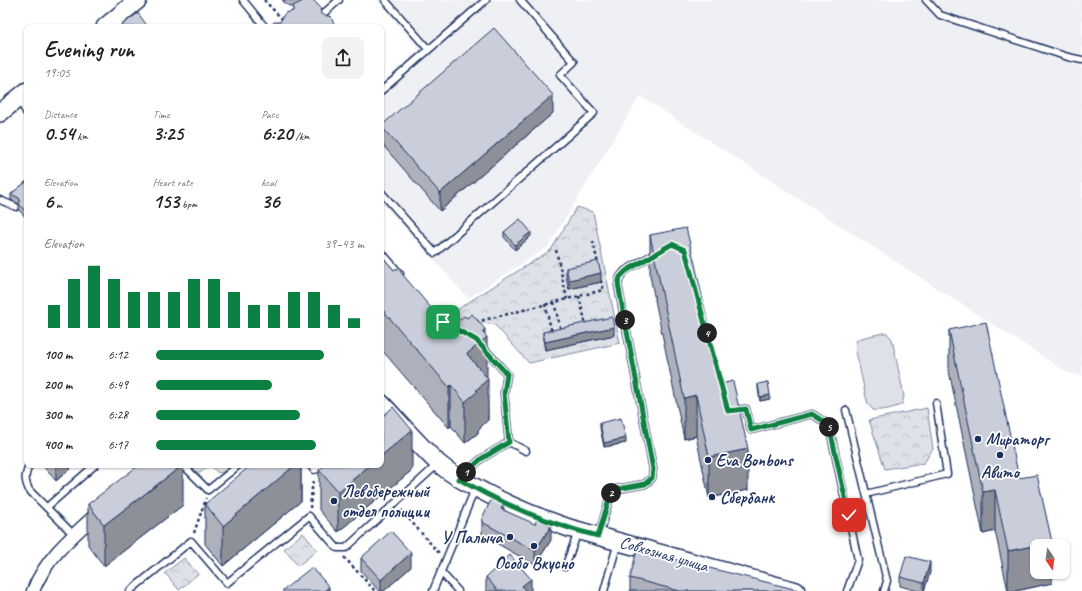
<!DOCTYPE html>
<html lang="en">
<head>
<meta charset="utf-8">
<style>
  :root { --surface:#fff; --page:#f2f2f2; --text:#222; --muted:#767676; --accent:#0b8043 }
  body { margin:0; font-family:Caveat,sans-serif; background:var(--page); color:var(--text); height:100vh; display:flex; flex-direction:column; font-size:15px; white-space:nowrap }
  * { box-sizing:border-box; margin:0 }
  p { font-size:13px; color:var(--muted) }
  .icon { flex:none; width:22px; height:22px; fill:none; stroke:currentColor; stroke-width:2; stroke-linecap:round; stroke-linejoin:round }
  .map { position:relative; flex:1; overflow:hidden }
  .details { position:absolute; left:24px; top:24px; width:360px; height:444px; display:flex; flex-direction:column; background:var(--surface); border-radius:8px; box-shadow:0 1px 3px #0004 }
  .details>* { flex:none }
  .needle { width:26px; rotate:167deg }
  .controls { position:absolute; left:1030px; top:539px; display:grid; gap:8px }
  .controls a { display:grid; place-items:center; width:40px; height:40px; border-radius:8px; background:var(--surface); box-shadow:0 1px 3px #0004; font-size:20px }
  .pin { position:absolute; display:grid; place-items:center; width:34px; height:34px; color:#fff; margin:-17px; border-radius:8px; box-shadow:0 2px 6px #0006 }
  .km { position:absolute; width:20px; height:20px; margin:-10px; border-radius:50%; background:#222; color:#fff; font-size:11px; line-height:20px; text-align:center }
  .round { display:grid; place-items:center; flex:none; width:42px; height:42px; border-radius:8px; background:var(--page) }
  .overview { display:flex; align-items:center; justify-content:space-between; height:68px; padding:0 20px }
  h1 { font-size:22px; font-weight:700; line-height:30px }
  .stats { display:grid; grid-template-columns:repeat(3,1fr); gap:6px; height:68px; padding:4px 20px }
  .stats div { display:grid; align-content:center }
  .stats b { font-size:20px; font-weight:700 }
  .stats small { font-size:11px; font-weight:400 }
  .stats p { font-size:11px }
  .chart { height:112px; padding:8px 20px }
  .chart p { display:flex; justify-content:space-between }
  .chart svg { width:100%; height:72px; margin-top:4px; stroke:var(--accent); stroke-width:6 }
  ul { padding:0 20px; list-style:none; font-size:13px }
  li { display:grid; grid-template-columns:64px 48px 1fr; align-items:center; height:30px }
  li i { height:10px; border-radius:5px; background:var(--accent) }
  .map>svg:first-child { display:block }
  .built { fill:#eff0f4 }
  .forest { fill:url(#forest-crowns); stroke:#7c88a2 }
  .pitch { fill:#dee1e7; stroke:#7c88a2 }
  .lines { fill:none; stroke-linecap:round; stroke-linejoin:round }
  .lane-casing { stroke:#1b2f5e; stroke-width:9 }
  .street-casing { stroke:#1b2f5e; stroke-width:15 }
  .secondary-casing { stroke:#1b2f5e; stroke-width:20 }
  .path { stroke:#1b2f5e; stroke-width:2.5; stroke-dasharray:3 3; stroke-linecap:butt }
  .lane { stroke:#fff; stroke-width:6 }
  .street { stroke:#fff; stroke-width:12 }
  .secondary { stroke:#fff; stroke-width:17 }
  .wall { fill:#aeb1bb; stroke:#1b2f5e }
  .shaded-wall { fill:#8d9099; stroke:#1b2f5e }
  .building { fill:#caceda; stroke:#1b2f5e }
  .route-casing { stroke:#fff; stroke-width:8 }
  .route { stroke:#0b8043; stroke-width:5 }
  .poi-dot { fill:#1b2f5e; stroke:#fff; stroke-width:1.5 }
  .labels { text-anchor:middle; dominant-baseline:central; stroke-width:3.5; stroke-linejoin:round; paint-order:stroke }
  .poi-label { font-size:17px; font-weight:bold; fill:#1b2f5e; stroke:#fff; text-anchor:start }
  .street-label { font-size:17px; fill:#1b2f5e; stroke:#fff }
</style>
</head>
<body>
<div class="map">
<svg width="1082" height="591" viewBox="0 0 1082 591">
  <defs>
    <pattern id="forest-crowns" width="20" height="18" patternUnits="userSpaceOnUse"><rect width="20" height="18" fill="#dee1e7"/><path d="M2 6a3 3 0 1 1 6 0M12 15a3 3 0 1 1 6 0" fill="none" stroke="#bec1c9"/></pattern>
  </defs>
  <rect width="100%" height="100%" fill="#fff"/>
  <filter id="ink" filterUnits="userSpaceOnUse"><feTurbulence type="fractalNoise" baseFrequency=".025" numOctaves="2"/><feDisplacementMap in="SourceGraphic" scale="8" xChannelSelector="R" yChannelSelector="G"/><feConvolveMatrix kernelMatrix="1 2 1 2 8 2 1 2 1" color-interpolation-filters="sRGB"/></filter>
  <g filter="url(#ink)">
    <!-- built -->
    <path class="built" d="M377,0H1082V376L1068,373L640,96L548,247L468,298L381,202V84L419,49Z"/>
    <!-- forest -->
    <path class="forest" d="M577,207L593,212L620,343L529,363L495,325L471,321L450,316L464,305L551,250Z
      M927,408L933,449L924,463L885,469L869,420Z
      M190,465H231C228,468 222,475 217,472C213,470 215,467 209,465C205,467 204,472 199,473L196,472Z
      M303,533L317,550L298,566L284,549Z
      M184,558L198,574L179,590L165,573Z"/>
    <!-- pitch -->
    <path class="pitch" d="M883,333H887L892,339L904,396L902,404C895,408 882,411 873,410L868,404L866,397L855,347L857,340L861,338Z"/>
    <g class="lines">
      <defs>
        <path id="lane" d="M243,0L265,27
          M385,0L428,49
          M926,0L940,15L1068,57L1082,60
          M322,27L316,20L339,0
          M381,91L486,0
          M19,99L27,114
          M381,192L435,253L594,113L560,75L574,62L520,0
          M0,200L16,207
          M381,256L383,254L400,274
          M482,346L507,374L504,393L509,442
          M732,410L746,409L751,430L812,414L829,425L858,560L847,591
          M846,410L887,581L884,591
          M29,465C25,476 24,479 29,490L74,535
          M183,465L208,490L239,465
          M310,465L314,470L322,468L326,465
          M460,478L481,459L509,442L526,451
          M866,494L947,474L936,403
          M47,507L95,465
          M599,534L612,490L645,484L652,478L653,469L618,285L620,277L625,271L656,253
          M565,567L578,532
          M441,572L458,591
          M130,591L191,541L227,583L309,516L337,548H346L438,464
          M433,591L475,489
          M604,591L618,542"/>
        <path id="street" d="M33,591C46,557 74,535 100,511"/>
        <path id="secondary" d="M105,27L138,0
          M0,113L27,91
          M381,403C400,423 418,444 438,463C452,475 468,484 484,492C512,507 540,518 569,528L796,591"/>
      </defs>
      <!-- lane casing -->
      <use href="#lane" class="lane-casing"/>
      <!-- street casing -->
      <use href="#street" class="street-casing"/>
      <!-- secondary casing -->
      <use href="#secondary" class="secondary-casing"/>
      <!-- path -->
      <path class="path" d="M264,0L284,21
        M593,241L598,264
        M556,250L567,299
        M579,296L586,325
        M554,302L561,331
        M545,304L552,333
        M443,321L455,328
        M476,322L603,290L600,277
        M310,508L313,479
        M401,510L439,553
        M194,533L206,498
        M344,557L375,591"/>
      <!-- lane -->
      <use href="#lane" class="lane"/>
      <!-- street -->
      <use href="#street" class="street"/>
      <!-- secondary -->
      <use href="#secondary" class="secondary"/>
    </g>
    <!-- wall -->
    <path class="wall" d="M282,0H311L280,22L293,11V8L284,3V1Z
      M553,113L440,211L381,143V126Z
      M27,181V219L19,210V204L11,200V194Z
      M504,232L531,236L515,250L504,237Z
      M650,235L721,384L748,490L709,498L696,436L684,439L650,276Z
      M381,255L394,270L449,329L467,318L487,378L488,420L478,430V433L465,443L451,426L449,428L381,349Z
      M566,268L601,282L569,289L566,277Z
      M949,330L1052,546V583L1016,591H1008L995,531L983,534L949,371Z
      M543,332L614,335L545,350L543,340Z
      M758,384L770,399L760,401L758,389Z
      M600,423L626,443L604,447L600,428Z
      M42,465H74L56,481Z
      M301,465V501L223,566L205,544V504Z
      M319,470H412L338,532L319,510Z
      M88,504L183,505L104,566L88,545Z
      M504,510L551,540L535,565L482,535V518Z
      M361,558L411,567L384,591H379L361,571Z
      M930,572L924,591H918L900,586V577Z
      M486,577L531,591H487L486,590Z
      M630,578L802,591H630Z"/>
    <!-- shaded-wall -->
    <path class="shaded-wall" d="M553,95V113L440,211V193Z
      M531,232V236L515,250V245Z
      M601,273V282L569,289V280Z
      M614,327V335L545,350V342Z
      M485,329V339L487,337V379L467,354L482,332Z
      M488,379V420L478,430V433L465,443V402L476,390Z
      M451,385V426L449,428V387Z
      M696,395V436L684,439V398Z
      M770,395V399L760,401V397Z
      M412,430V470L338,532V492L370,465H381V456Z
      M626,438V443L604,447V443Z
      M748,449V490L709,498V457Z
      M56,465H74L56,481Z
      M183,465V505L104,566V525Z
      M295,465H301V501L223,566V526Z
      M995,490V531L983,534V492Z
      M504,504V517L501,509Z
      M551,526V540L535,565V551Z
      M1052,542V546H1037V572H1052V583L1016,591H1008V551Z
      M411,553V567L384,591H381V580Z
      M930,562V572L924,591V583Z
      M531,579V591H522V586Z
      M329,587V591H324Z"/>
    <!-- building -->
    <path class="building" d="M305,0H313L320,7L321,14L331,17L335,27H270L274,22H280L285,13L293,11V6Z
      M138,13L148,27H119Z
      M494,28L553,95L440,193L381,126Z
      M27,181V213L19,204L20,201L19,198L11,194Z
      M520,219L531,232L515,245L504,232Z
      M686,228L695,264L721,384L733,381L748,449L709,457L696,395L684,398L650,235Z
      M381,255L394,270L397,268L449,329L464,316L467,318L472,314L485,329L482,332L487,337L467,354L488,379L476,390L478,391L465,402L451,385L449,387L381,308Z
      M598,261L601,273L569,280L566,268Z
      M612,317L614,327L545,342L543,332Z
      M986,322L1019,478L1037,475L1052,542L1008,551L995,490L983,492L949,330Z
      M768,382L770,395L760,397L758,384Z
      M393,407L412,430L381,456V418Z
      M621,418L626,438L604,443L600,423Z
      M139,465H183L104,525L88,504Z
      M251,465H295L223,526L205,504Z
      M325,465H370L338,492L319,470Z
      M491,500L504,504L501,509L535,524L537,519L551,526L535,551L482,522V518Z
      M391,531L411,553L381,580L361,558Z
      M637,550L802,591H680L630,578Z
      M510,555L531,579L522,586L526,591H498L486,577Z
      M906,556L930,562L924,583L900,577Z
      M312,567L329,587L324,591H282Z"/>
  </g>
  <g class="lines" filter="url(#ink)">
    <defs>
      <path id="route" d="M443,322L476,340L507,374L504,393L509,442L481,459L459,479C502,504 549,524 598,536L612,490L645,484L652,478L653,469L618,284L620,277L626,271L672,244L685,250L728,411L746,409L751,430L812,414L829,425L849,515"/>
    </defs>
    <!-- route casing -->
    <use href="#route" class="route-casing"/>
    <!-- route -->
    <use href="#route" class="route"/>
  </g>
  <!-- markers -->
  <g class="poi-dot">
    <circle cx="978" cy="439" r="4"/>
    <circle cx="1000" cy="455" r="4"/>
    <circle cx="708" cy="460" r="4"/>
    <circle cx="712" cy="497" r="4"/>
    <circle cx="334" cy="501" r="4"/>
    <circle cx="510" cy="537" r="4"/>
    <circle cx="534" cy="546" r="4"/>
  </g>
  <g class="labels">
    <!-- poi labels -->
    <g class="poi-label">
      <text x="986" y="439">Мираторг</text>
      <text x="716" y="460">Eva Bonbons</text>
      <text x="1000" y="472" text-anchor="middle">Авито</text>
      <text x="342" y="491">Левобережный<tspan x="342" dy="20">отдел полиции</tspan></text>
      <text x="720" y="497">Сбербанк</text>
      <text x="502" y="537" text-anchor="end">У Палыча</text>
      <text x="534" y="563" text-anchor="middle">Особо Вкусно</text>
    </g>
    <!-- street labels -->
    <g class="street-label">
      <text transform="translate(664 554) rotate(16)">Совхозная улица</text>
    </g>
  </g>
</svg>
<div class="controls">
<a><svg class="needle" viewBox="-14 -14 28 28"><path d="M0-13l5 13h-10z" fill="#e53935"/><path d="M0 13l5-13h-10z" fill="#767676"/></svg></a>
</div>
<div class="pin" style="left:443px;top:322px;background:#1e9e55"><svg class="icon" aria-label="arrive" viewBox="0 0 24 24"><path d="M6 21V4h12l-3 4 3 4H6"/></svg></div>
<div class="pin" style="left:849px;top:515px;background:#d93025"><svg class="icon" aria-label="check" viewBox="0 0 24 24"><path d="M5 12l5 5 9-10"/></svg></div>
<b class="km" style="left:466px;top:472px">1</b>
<b class="km" style="left:611px;top:493px">2</b>
<b class="km" style="left:625px;top:320px">3</b>
<b class="km" style="left:707px;top:333px">4</b>
<b class="km" style="left:829px;top:427px">5</b>
<section class="details">
<div class="overview"><div><h1>Evening run</h1><p>19:05</p></div><a class="round"><svg class="icon" aria-label="share" viewBox="0 0 24 24"><path d="M12 15V3M7 8l5-5 5 5M5 13v7h14v-7"/></svg></a></div>
<div class="stats">
<div><p>Distance</p><b>0.54<small> km</small></b></div>
<div><p>Time</p><b>3:25</b></div>
<div><p>Pace</p><b>6:20<small> /km</small></b></div>
</div>
<div class="stats">
<div><p>Elevation</p><b>6<small> m</small></b></div>
<div><p>Heart rate</p><b>153<small> bpm</small></b></div>
<div><p>kcal</p><b>36</b></div>
</div>
<div class="chart"><p><span>Elevation</span>39–43 m</p>
<svg viewBox="0 0 160 44" preserveAspectRatio="none"><path d="M5 44V30M15 44V14M25 44V6M35 44V14M45 44V22M55 44V22M65 44V22M75 44V14M85 44V14M95 44V22M105 44V30M115 44V30M125 44V22M135 44V22M145 44V30M155 44V38"/></svg>
</div>
<ul>
<li><b>100 m</b>6:12<i style="width:81%"></i></li>
<li><b>200 m</b>6:49<i style="width:56%"></i></li>
<li><b>300 m</b>6:28<i style="width:69%"></i></li>
<li><b>400 m</b>6:17<i style="width:77%"></i></li>
</ul>
</section>
</div>
</body>
</html>
